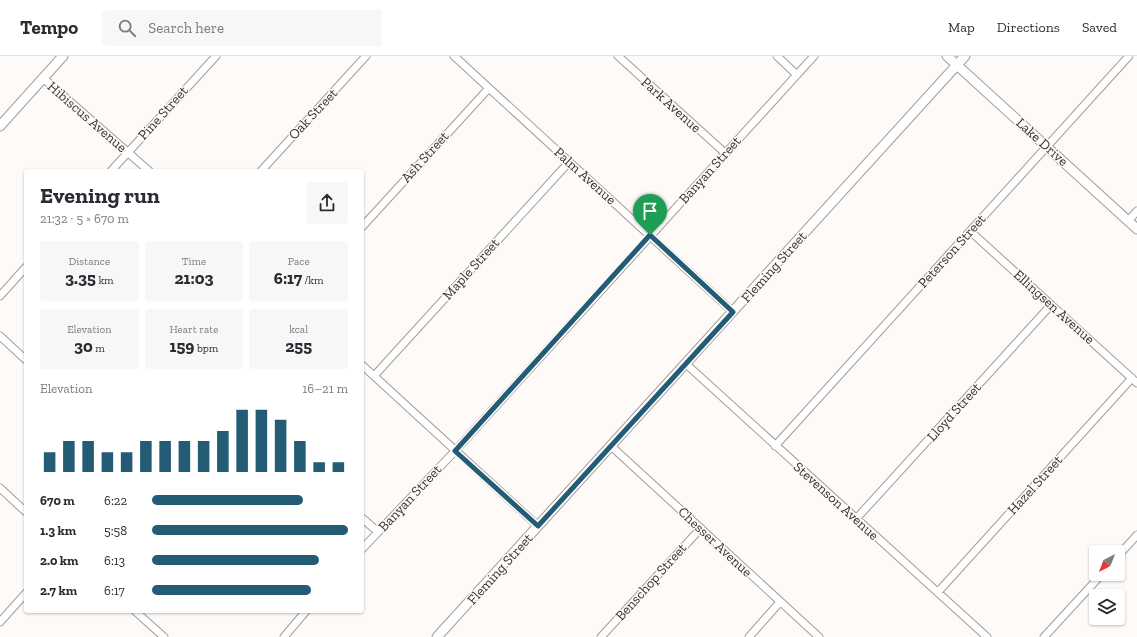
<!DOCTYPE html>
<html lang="en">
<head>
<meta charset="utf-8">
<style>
  :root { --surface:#fff; --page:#f7f7f7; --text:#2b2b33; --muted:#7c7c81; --line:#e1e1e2; --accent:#245c76 }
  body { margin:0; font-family:"Zilla Slab",serif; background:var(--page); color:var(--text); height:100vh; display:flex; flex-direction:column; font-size:15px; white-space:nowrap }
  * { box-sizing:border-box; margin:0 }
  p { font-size:13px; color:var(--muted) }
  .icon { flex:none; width:22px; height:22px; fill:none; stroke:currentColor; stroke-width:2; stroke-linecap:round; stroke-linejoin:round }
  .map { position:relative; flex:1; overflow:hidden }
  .details { position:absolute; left:24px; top:113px; width:340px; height:444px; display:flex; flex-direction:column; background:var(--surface); border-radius:4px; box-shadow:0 1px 3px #0004 }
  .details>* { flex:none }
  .needle { width:26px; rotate:222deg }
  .controls { position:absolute; left:1089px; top:489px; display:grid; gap:8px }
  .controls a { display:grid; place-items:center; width:36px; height:36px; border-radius:4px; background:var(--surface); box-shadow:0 1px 3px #0004; font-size:20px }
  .pin { position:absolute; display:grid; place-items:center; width:34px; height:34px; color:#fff; margin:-41px -17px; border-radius:50% 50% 50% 0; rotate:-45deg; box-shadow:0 0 4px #0007 }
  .pin .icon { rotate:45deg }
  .round { display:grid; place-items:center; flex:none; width:42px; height:42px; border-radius:4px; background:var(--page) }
  .head { display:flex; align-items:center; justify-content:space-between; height:68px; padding:0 16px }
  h1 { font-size:22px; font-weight:700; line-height:30px }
  .metrics { display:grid; grid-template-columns:repeat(3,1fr); gap:6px; height:68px; padding:4px 16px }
  .metrics div { display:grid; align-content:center; border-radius:4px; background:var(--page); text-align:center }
  .metrics b { font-size:17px; font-weight:700 }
  .metrics small { font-size:11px; font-weight:400 }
  .metrics p { font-size:11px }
  .chart { height:112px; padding:8px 16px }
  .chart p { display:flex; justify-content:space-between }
  .chart svg { width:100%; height:72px; margin-top:4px; stroke:var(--accent); stroke-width:6 }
  ul { padding:0 16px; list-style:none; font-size:13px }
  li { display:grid; grid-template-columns:64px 48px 1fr; align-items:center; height:30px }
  li i { height:10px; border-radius:5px; background:var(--accent) }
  header { display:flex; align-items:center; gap:24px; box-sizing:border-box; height:56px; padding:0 20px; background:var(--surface); border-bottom:1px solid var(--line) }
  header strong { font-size:19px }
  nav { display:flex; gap:22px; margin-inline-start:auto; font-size:14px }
  .search { width:280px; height:36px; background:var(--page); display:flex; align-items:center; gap:10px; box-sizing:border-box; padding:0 14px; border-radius:4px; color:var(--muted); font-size:15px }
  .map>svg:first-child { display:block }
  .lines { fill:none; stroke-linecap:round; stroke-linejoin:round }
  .minor-casing { stroke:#a09c99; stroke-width:9 }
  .tertiary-casing { stroke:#a09c99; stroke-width:11 }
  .minor { stroke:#fff; stroke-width:7 }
  .tertiary { stroke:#fff; stroke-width:9 }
  .route-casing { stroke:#fff; stroke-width:8 }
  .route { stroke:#245c76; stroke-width:5 }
  .labels { text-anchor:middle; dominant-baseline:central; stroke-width:3; stroke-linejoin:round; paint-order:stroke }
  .street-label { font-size:14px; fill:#363432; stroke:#fefaf8 }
</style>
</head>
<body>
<header>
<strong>Tempo</strong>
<div class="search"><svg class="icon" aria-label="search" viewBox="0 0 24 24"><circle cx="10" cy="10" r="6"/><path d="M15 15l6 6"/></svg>Search here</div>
<nav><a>Map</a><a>Directions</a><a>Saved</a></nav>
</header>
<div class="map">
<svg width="1137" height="581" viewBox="0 0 1137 581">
  <rect width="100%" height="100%" fill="#fefaf8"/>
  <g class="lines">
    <defs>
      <path id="minor" d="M454,0L733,256
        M618,0L725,97
        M777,0L797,19
        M43,22L149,115
        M111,115L216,0
        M261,115L366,0
        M1128,165L1137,155
        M362,171L489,32
        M970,175L1137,327
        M0,240L26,211
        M0,280L26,304
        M686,308L987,581
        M362,309L538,470
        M374,320L569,106
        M611,390L819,581
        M775,390L1129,0
        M0,432L26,456
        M362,462L378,476
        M856,463L1051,249
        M362,493L455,395L814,0
        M1118,500L1137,479
        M938,536L1132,322
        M135,555L164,581
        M0,566L26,537
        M284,581L306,555
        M601,581L701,472
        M749,581L780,546
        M1044,581L1102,518"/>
      <path id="tertiary" d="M947,0L1137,173
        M0,70L63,0
        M437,581L965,0"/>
    </defs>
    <!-- minor casing -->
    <use href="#minor" class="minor-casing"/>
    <!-- tertiary casing -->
    <use href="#tertiary" class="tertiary-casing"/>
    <!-- minor -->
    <use href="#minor" class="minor"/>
    <!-- tertiary -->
    <use href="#tertiary" class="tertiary"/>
  </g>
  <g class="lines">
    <defs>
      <path id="route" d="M650,179L733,256L538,470L455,395Z"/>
    </defs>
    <!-- route casing -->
    <use href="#route" class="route-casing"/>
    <!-- route -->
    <use href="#route" class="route"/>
  </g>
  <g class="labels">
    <!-- street labels -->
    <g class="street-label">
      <text transform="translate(671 49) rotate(42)">Park Avenue</text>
      <text transform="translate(163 57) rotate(-48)">Pine Street</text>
      <text transform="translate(313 58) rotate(-47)">Oak Street</text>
      <text transform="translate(87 61) rotate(41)">Hibiscus Avenue</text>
      <text transform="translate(1042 86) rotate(42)">Lake Drive</text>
      <text transform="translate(425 101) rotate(-48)">Ash Street</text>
      <text transform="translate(710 114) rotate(-48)">Banyan Street</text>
      <text transform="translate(585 120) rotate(42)">Palm Avenue</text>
      <text transform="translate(952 195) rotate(-48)">Peterson Street</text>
      <text transform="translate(774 211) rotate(-48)">Fleming Street</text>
      <text transform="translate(471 213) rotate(-48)">Maple Street</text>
      <text transform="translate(1054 251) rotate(42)">Ellingsen Avenue</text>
      <text transform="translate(954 356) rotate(-48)">Lloyd Street</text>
      <text transform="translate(1035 429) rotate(-48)">Hazel Street</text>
      <text transform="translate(410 442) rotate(-47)">Banyan Street</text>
      <text transform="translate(836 445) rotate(42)">Stevenson Avenue</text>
      <text transform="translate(715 486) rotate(43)">Chesser Avenue</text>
      <text transform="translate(500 513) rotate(-48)">Fleming Street</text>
      <text transform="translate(651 526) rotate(-48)">Benschop Street</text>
    </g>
  </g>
</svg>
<div class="controls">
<a><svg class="needle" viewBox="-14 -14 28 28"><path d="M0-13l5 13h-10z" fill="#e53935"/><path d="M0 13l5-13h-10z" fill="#7c7c81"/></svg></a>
<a><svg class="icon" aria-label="layers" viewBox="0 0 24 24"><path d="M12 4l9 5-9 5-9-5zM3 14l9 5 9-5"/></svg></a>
</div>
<div class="pin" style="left:650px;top:179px;background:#1e9e55"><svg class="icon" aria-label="arrive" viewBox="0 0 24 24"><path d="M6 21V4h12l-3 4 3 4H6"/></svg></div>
<section class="details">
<div class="head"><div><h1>Evening run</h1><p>21:32 · 5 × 670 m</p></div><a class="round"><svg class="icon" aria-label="share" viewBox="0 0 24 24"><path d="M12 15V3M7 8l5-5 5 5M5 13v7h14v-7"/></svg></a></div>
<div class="metrics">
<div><p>Distance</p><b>3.35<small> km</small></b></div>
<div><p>Time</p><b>21:03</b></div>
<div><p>Pace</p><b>6:17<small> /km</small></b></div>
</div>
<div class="metrics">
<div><p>Elevation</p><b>30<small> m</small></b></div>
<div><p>Heart rate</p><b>159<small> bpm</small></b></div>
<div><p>kcal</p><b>255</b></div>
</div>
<div class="chart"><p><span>Elevation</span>16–21 m</p>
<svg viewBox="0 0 160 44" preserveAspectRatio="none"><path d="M5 44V32M15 44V25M25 44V25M35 44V32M45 44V32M55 44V25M65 44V25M75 44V25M85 44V25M95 44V19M105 44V6M115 44V6M125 44V12M135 44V25M145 44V38M155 44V38"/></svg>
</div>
<ul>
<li><b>670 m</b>6:22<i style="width:77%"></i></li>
<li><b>1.3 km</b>5:58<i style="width:100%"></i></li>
<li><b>2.0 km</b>6:13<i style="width:85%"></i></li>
<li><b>2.7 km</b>6:17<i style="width:81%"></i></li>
</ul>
</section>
</div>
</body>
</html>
